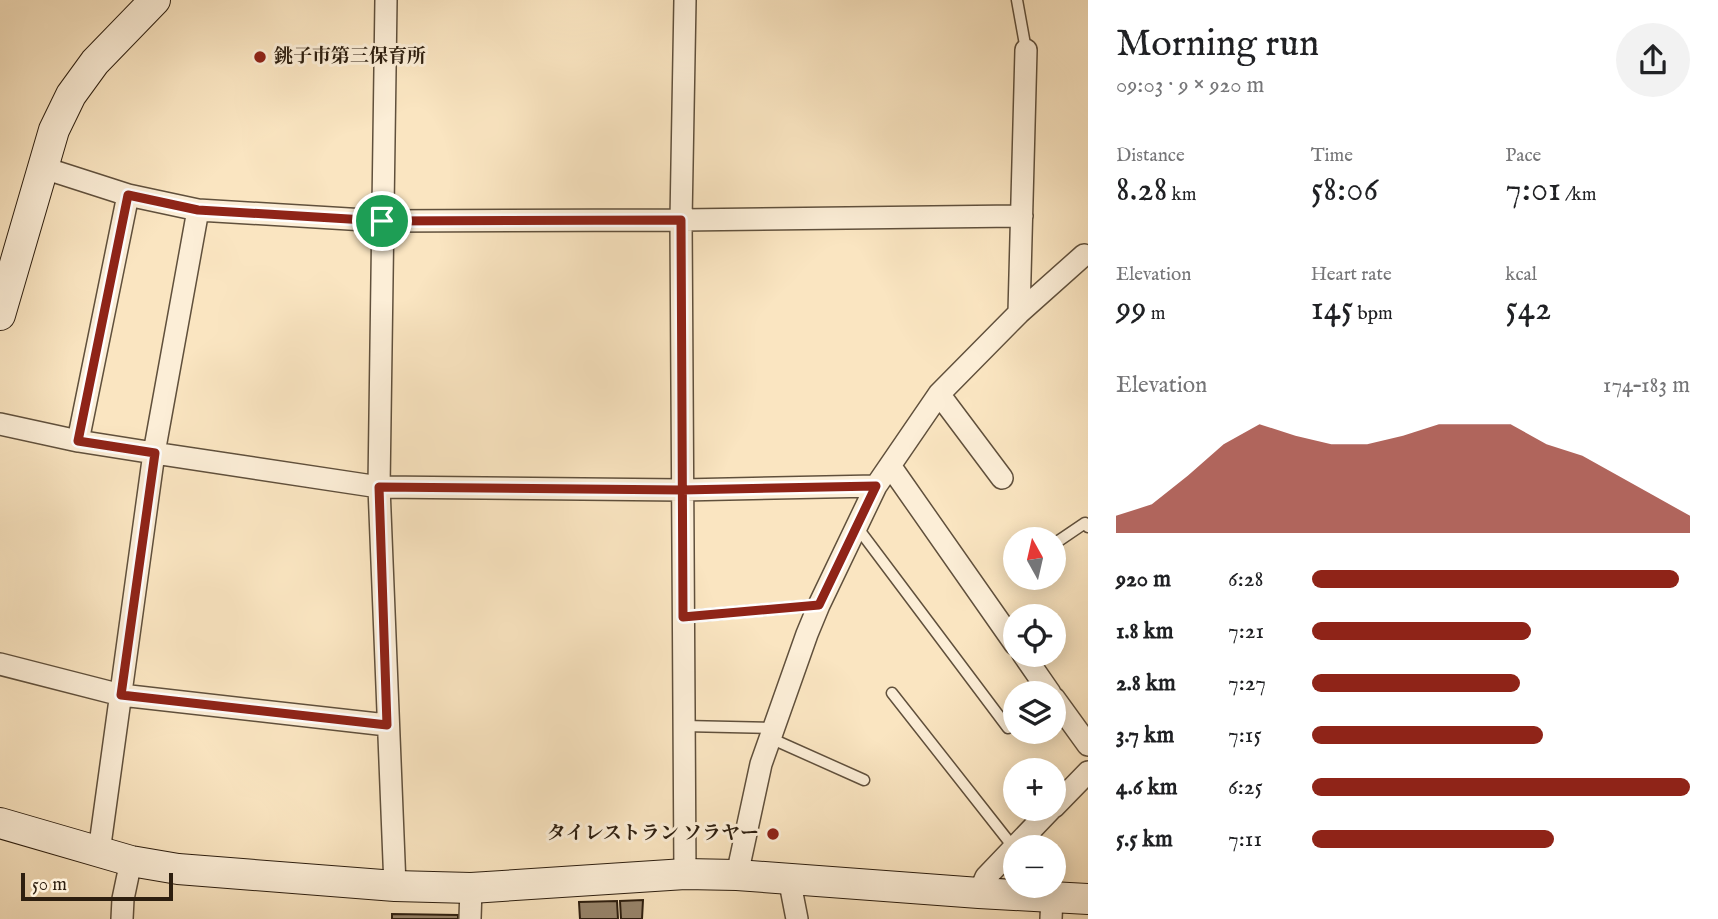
<!DOCTYPE html>
<html lang="en">
<head>
<meta charset="utf-8">
<style>
  :root { --surface:#fff; --page:#f2f2f2; --text:#202124; --muted:#757577; --accent:#8f2418 }
  body { margin:0; font-family:"IM FELL English","Noto Serif JP",serif; background:var(--page); color:var(--text); height:100vh; display:flex; flex-direction:column; font-size:26px; white-space:nowrap }
  * { box-sizing:border-box; margin:0 }
  p { font-size:23px; color:var(--muted) }
  .icon { flex:none; width:38px; height:38px; fill:none; stroke:currentColor; stroke-width:2; stroke-linecap:round; stroke-linejoin:round }
  .map { position:relative; flex:1; overflow:hidden }
  .drawer { display:flex; flex-direction:column; background:var(--surface); width:630px }
  .drawer>* { flex:none }
  .needle { width:46px; rotate:352deg }
  .controls { position:absolute; left:1003px; top:527px; display:grid; gap:14px }
  .controls a { display:grid; place-items:center; width:63px; height:63px; border-radius:50%; background:var(--surface); box-shadow:0 4px 18px #0003; font-size:35px }
  .scale { position:absolute; left:21px; bottom:18px; width:152px; box-sizing:border-box; padding-left:7px; border:4px solid #2d1e0f; border-top:0; font-size:19px; line-height:24px; white-space:nowrap; color:#2d1e0f; -webkit-text-stroke:5px #fceed7; paint-order:stroke }
  .pin { position:absolute; display:grid; place-items:center; width:60px; height:60px; color:#fff; margin:-30px; border:4px solid #fff; border-radius:50%; box-shadow:0 2px 7px #0007 }
  .round { display:grid; place-items:center; flex:none; width:74px; height:74px; border-radius:37px; background:var(--page) }
  .head { display:flex; align-items:center; justify-content:space-between; height:119px; padding:0 28px }
  h1 { font-size:38px; font-weight:600; line-height:52px }
  .figures { display:grid; grid-template-columns:repeat(3,1fr); gap:10px; height:119px; padding:7px 28px }
  .figures div { display:grid; align-content:center }
  .figures b { font-size:35px; font-weight:600 }
  .figures small { font-size:19px; font-weight:400 }
  .figures p { font-size:19px }
  .chart { height:196px; padding:14px 28px }
  .chart p { display:flex; justify-content:space-between }
  .chart svg { width:100%; height:126px; margin-top:7px; fill:var(--accent); opacity:.7 }
  ul { padding:0 28px; list-style:none; font-size:23px }
  li { display:grid; grid-template-columns:112px 84px 1fr; align-items:center; height:52px }
  li i { height:18px; border-radius:9px; background:var(--accent) }
  main { display:flex; flex:1; min-height:0 }
  .map>svg:first-child { display:block }
  .building { fill:#98856c; stroke:#2d1e0f; stroke-width:2 }
  .lines { fill:none; stroke-linecap:round; stroke-linejoin:round }
  .lane-casing { stroke:#60503c; stroke-width:13 }
  .street-casing { stroke:#60503c; stroke-width:24 }
  .secondary-casing { stroke:#2d1e0f; stroke-width:32 }
  .lane { stroke:#fceed7; stroke-width:10 }
  .street { stroke:#fceed7; stroke-width:21 }
  .secondary { stroke:#fceed7; stroke-width:30 }
  .route-casing { stroke:#fff; stroke-width:14 }
  .route { stroke:#8f2418; stroke-width:9 }
  .poi-dot { fill:#8f2418; stroke:#fceed7; stroke-width:2.5 }
  .labels { text-anchor:middle; dominant-baseline:central; stroke-width:6; stroke-linejoin:round; paint-order:stroke }
  .poi-label { font-size:19px; font-weight:bold; fill:#2d1e0f; stroke:#fceed7; text-anchor:start }
</style>
</head>
<body>
<main>
<div class="map">
<svg width="1088" height="919" viewBox="0 0 1088 919">
  <rect width="100%" height="100%" fill="#fae5c1"/>
  <filter id="stains"><feTurbulence type="fractalNoise" baseFrequency=".00286" numOctaves="4"/><feColorMatrix values="0 0 0 0 .2 0 0 0 0 .09 0 0 0 0 .02 0 0 0 .5 -.17"/></filter>
  <radialGradient id="worn" r=".72"><stop offset=".6" stop-color="#630" stop-opacity="0"/><stop offset="1" stop-color="#630" stop-opacity=".3"/></radialGradient>
  <!-- building -->
  <path class="building" d="M643,900L642,919H621L620,901Z
    M617,901L618,919H580L579,902Z
    M392,914L458,915V919H392Z"/>
  <g class="lines">
    <defs>
      <path id="lane" d="M1017,0L1026,50
        M857,527L1008,728L1015,723
        M1054,544L1085,523L1088,527
        M683,617L819,605
        M892,693L1014,848
        M684,726L774,728
        M770,738L864,780"/>
      <path id="street" d="M386,0L379,487L395,886
        M685,0L681,220L685,874
        M44,168L128,195L198,210L382,221L681,220L1022,216
        M1019,313L1026,50
        M939,394L1002,478
        M0,424L78,441L154,453L379,487L682,490L876,486
        M78,441L128,195
        M891,467L1015,644
        M1023,654L1050,693
        M0,664L121,695L387,725
        M1054,698L1088,745
        M1054,807L1088,772
        M99,852L154,453L198,210
        M737,875L761,764L807,634L819,605L876,486L939,394L1019,313L1084,255
        M789,878L797,919
        M979,893L986,877L1052,808
        M122,919L123,899L131,861
        M470,919L471,888
        M1051,919L1052,896"/>
      <path id="secondary" d="M0,315L54,130L71,95L95,62L155,0
        M0,823L131,861L178,869L395,886L471,888L685,874L737,875L979,893L1088,899"/>
    </defs>
    <!-- lane casing -->
    <use href="#lane" class="lane-casing"/>
    <!-- street casing -->
    <use href="#street" class="street-casing"/>
    <!-- secondary casing -->
    <use href="#secondary" class="secondary-casing"/>
    <!-- lane -->
    <use href="#lane" class="lane"/>
    <!-- street -->
    <use href="#street" class="street"/>
    <!-- secondary -->
    <use href="#secondary" class="secondary"/>
  </g>
  <g class="lines">
    <defs>
      <path id="route" d="M382,221L198,210L128,195L78,441L155,453L121,695L387,725L379,487L682,490L876,486L819,605L683,617L681,220L382,221"/>
    </defs>
    <!-- route casing -->
    <use href="#route" class="route-casing"/>
    <!-- route -->
    <use href="#route" class="route"/>
  </g>
  <!-- markers -->
  <g class="poi-dot">
    <circle cx="260" cy="57" r="7"/>
    <circle cx="773" cy="834" r="7"/>
  </g>
  <g class="labels">
    <!-- poi labels -->
    <g class="poi-label">
      <text x="274" y="57">銚子市第三保育所</text>
      <text x="759" y="834" text-anchor="end">タイレストラン ソラヤー</text>
    </g>
  </g>
  <rect width="100%" height="100%" filter="url(#stains)"/>
  <rect width="100%" height="100%" fill="url(#worn)"/>
</svg>
<div class="controls">
<a><svg class="needle" viewBox="-14 -14 28 28"><path d="M0-13l5 13h-10z" fill="#e53935"/><path d="M0 13l5-13h-10z" fill="#757577"/></svg></a>
<a><svg class="icon" aria-label="locate" viewBox="0 0 24 24"><circle cx="12" cy="12" r="6"/><path d="M12 2v4M12 18v4M2 12h4M18 12h4"/></svg></a>
<a><svg class="icon" aria-label="layers" viewBox="0 0 24 24"><path d="M12 4l9 5-9 5-9-5zM3 14l9 5 9-5"/></svg></a>
<a>+</a>
<a>−</a>
</div>
<div class="scale">50 m</div>
<div class="pin" style="left:382px;top:221px;background:#1e9e55"><svg class="icon" aria-label="arrive" viewBox="0 0 24 24"><path d="M6 21V4h12l-3 4 3 4H6"/></svg></div>
</div>
<section class="drawer">
<div class="head"><div><h1>Morning run</h1><p>09:03 · 9 × 920 m</p></div><a class="round"><svg class="icon" aria-label="share" viewBox="0 0 24 24"><path d="M12 15V3M7 8l5-5 5 5M5 13v7h14v-7"/></svg></a></div>
<div class="figures">
<div><p>Distance</p><b>8.28<small> km</small></b></div>
<div><p>Time</p><b>58:06</b></div>
<div><p>Pace</p><b>7:01<small> /km</small></b></div>
</div>
<div class="figures">
<div><p>Elevation</p><b>99<small> m</small></b></div>
<div><p>Heart rate</p><b>145<small> bpm</small></b></div>
<div><p>kcal</p><b>542</b></div>
</div>
<div class="chart"><p><span>Elevation</span>174–183 m</p>
<svg viewBox="0 0 160 44" preserveAspectRatio="none"><path d="M0 44V38L10 34L20 24L30 13L40 6L50 10L60 13L70 13L80 10L90 6L100 6L110 6L120 13L130 17L140 24L150 31L160 38V44z"/></svg>
</div>
<ul>
<li><b>920 m</b>6:28<i style="width:97%"></i></li>
<li><b>1.8 km</b>7:21<i style="width:58%"></i></li>
<li><b>2.8 km</b>7:27<i style="width:55%"></i></li>
<li><b>3.7 km</b>7:15<i style="width:61%"></i></li>
<li><b>4.6 km</b>6:25<i style="width:100%"></i></li>
<li><b>5.5 km</b>7:11<i style="width:64%"></i></li>
</ul>
</section>
</main>
</body>
</html>
